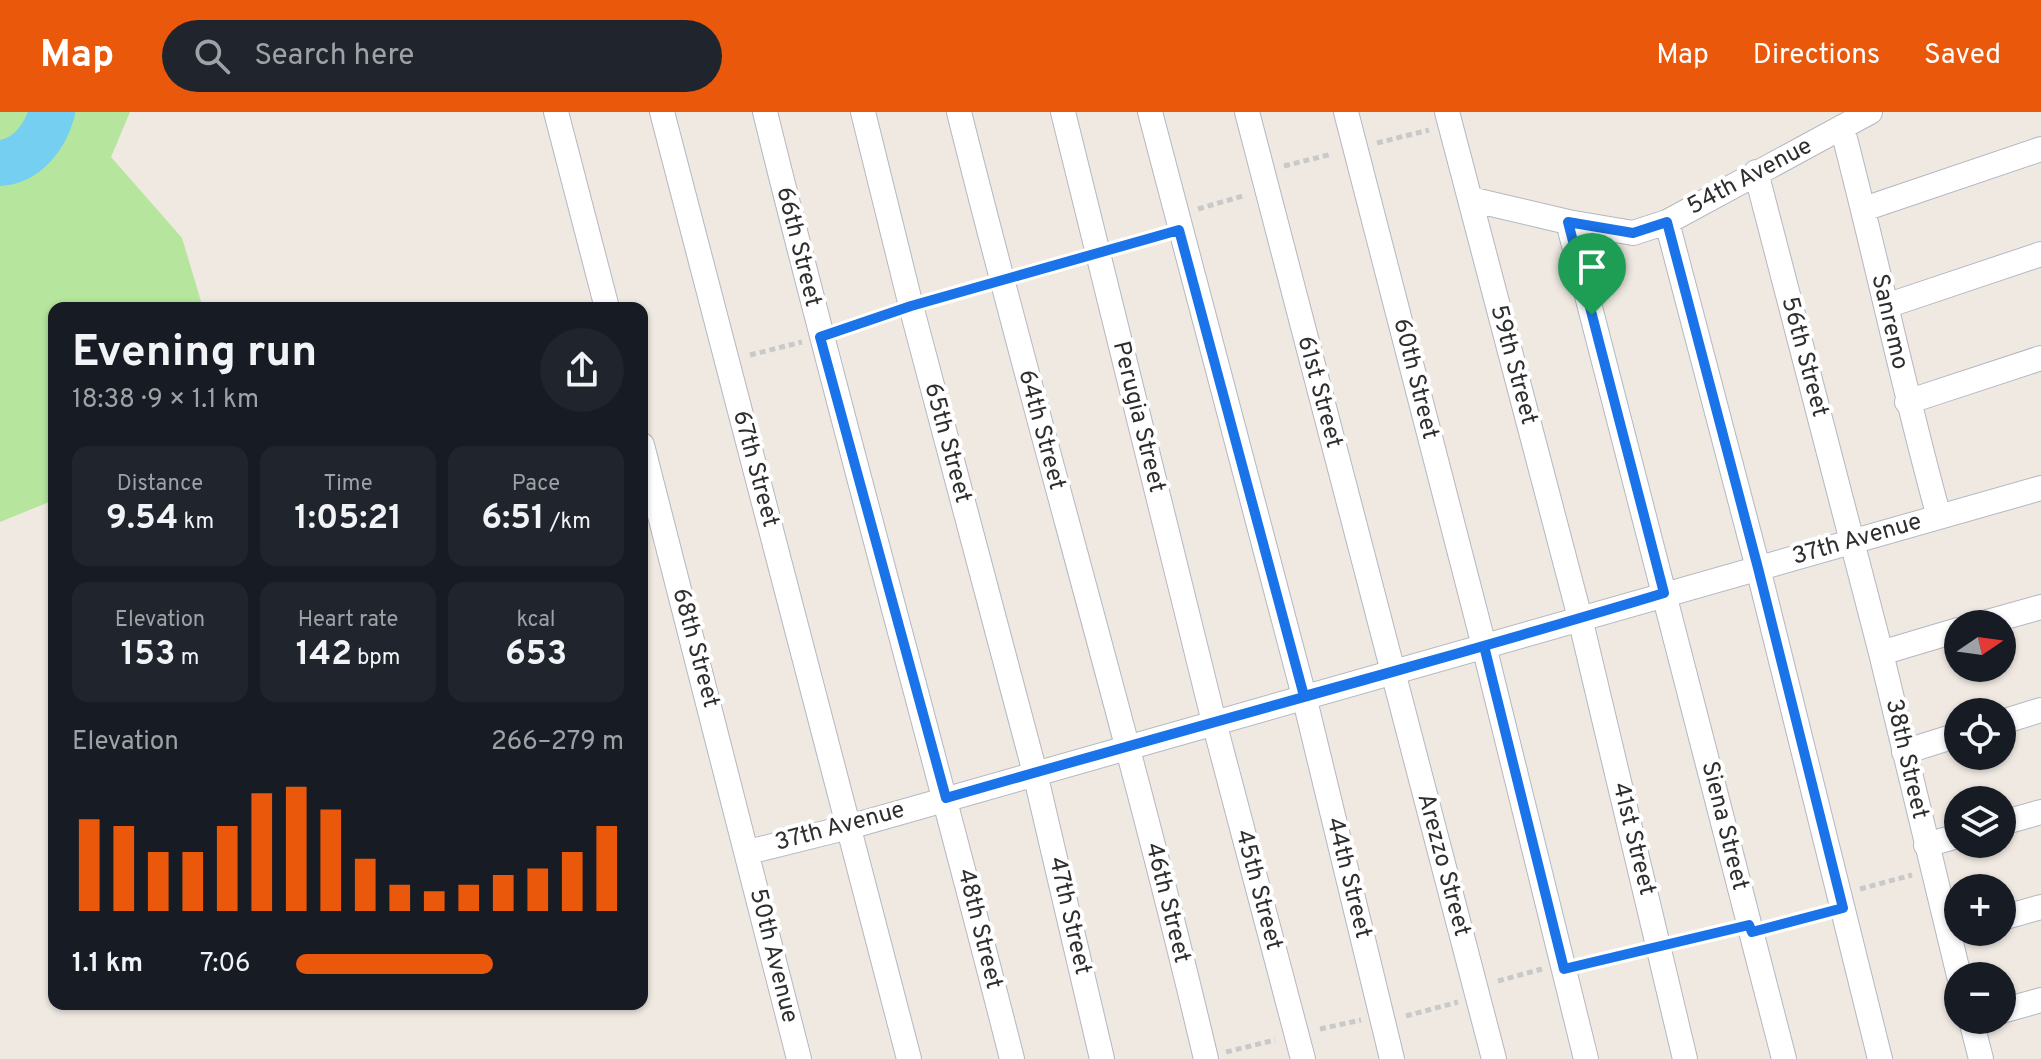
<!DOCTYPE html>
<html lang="en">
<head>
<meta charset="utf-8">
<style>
  :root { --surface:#171b24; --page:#20242c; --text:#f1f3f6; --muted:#9ea1a6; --accent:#ea580c }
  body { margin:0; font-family:Overpass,sans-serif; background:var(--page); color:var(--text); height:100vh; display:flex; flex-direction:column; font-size:30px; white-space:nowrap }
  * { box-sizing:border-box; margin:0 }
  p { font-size:26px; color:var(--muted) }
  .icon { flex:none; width:44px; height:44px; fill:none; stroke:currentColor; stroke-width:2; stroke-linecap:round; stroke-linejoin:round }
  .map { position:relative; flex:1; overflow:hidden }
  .panel { position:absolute; left:48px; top:190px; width:600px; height:708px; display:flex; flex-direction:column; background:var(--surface); border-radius:16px; box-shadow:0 2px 6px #0004 }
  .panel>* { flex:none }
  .needle { width:52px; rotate:77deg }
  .tools { position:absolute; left:1944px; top:498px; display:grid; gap:16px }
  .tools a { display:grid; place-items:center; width:72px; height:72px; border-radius:50%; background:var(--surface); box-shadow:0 2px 6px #0004; font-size:40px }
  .pin { position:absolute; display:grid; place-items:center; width:68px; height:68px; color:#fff; margin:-82px -34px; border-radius:50% 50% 50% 0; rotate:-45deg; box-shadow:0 0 8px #0007 }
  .pin .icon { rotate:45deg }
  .round { display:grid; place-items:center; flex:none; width:84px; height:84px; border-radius:42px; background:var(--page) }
  .overview { display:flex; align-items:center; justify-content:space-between; height:136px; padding:0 24px }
  h1 { font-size:44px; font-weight:700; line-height:60px }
  .metrics { display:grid; grid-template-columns:repeat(3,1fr); gap:12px; height:136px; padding:8px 24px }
  .metrics div { display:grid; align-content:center; border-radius:16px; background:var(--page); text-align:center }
  .metrics b { font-size:34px; font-weight:700 }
  .metrics small { font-size:22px; font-weight:400 }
  .metrics p { font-size:22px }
  .chart { height:224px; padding:16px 24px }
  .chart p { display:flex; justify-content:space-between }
  .chart svg { width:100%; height:144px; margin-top:8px; stroke:var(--accent); stroke-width:6 }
  ul { padding:0 24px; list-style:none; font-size:26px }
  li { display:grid; grid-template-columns:128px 96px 1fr; align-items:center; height:60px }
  li i { height:20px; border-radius:10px; background:var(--accent) }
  header { display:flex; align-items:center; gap:48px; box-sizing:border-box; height:112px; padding:0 40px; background:var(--accent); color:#fff }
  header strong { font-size:38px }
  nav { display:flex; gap:44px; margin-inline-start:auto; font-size:28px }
  .search { width:560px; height:72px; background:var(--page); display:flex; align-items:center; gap:20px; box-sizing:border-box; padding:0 28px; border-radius:44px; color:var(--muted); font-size:30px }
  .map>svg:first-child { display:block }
  .green { fill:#b6e59e }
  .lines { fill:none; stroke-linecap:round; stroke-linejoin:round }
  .river { stroke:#75cff0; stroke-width:46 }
  .minor-casing { stroke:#b4b7c1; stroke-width:26 }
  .path { stroke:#c9c9c9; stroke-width:5; stroke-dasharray:6 4; stroke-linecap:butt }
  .minor { stroke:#fff; stroke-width:24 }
  .route-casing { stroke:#fff; stroke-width:16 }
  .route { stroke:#1a73e8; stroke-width:10 }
  .labels { text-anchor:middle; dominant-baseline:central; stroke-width:8; stroke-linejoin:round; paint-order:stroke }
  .street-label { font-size:24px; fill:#2e2e2e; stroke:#fff }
</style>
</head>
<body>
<header>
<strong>Map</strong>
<div class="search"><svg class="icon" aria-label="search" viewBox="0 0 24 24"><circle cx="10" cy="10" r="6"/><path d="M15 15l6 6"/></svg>Search here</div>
<nav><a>Map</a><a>Directions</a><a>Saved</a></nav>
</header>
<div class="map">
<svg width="2041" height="947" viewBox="0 0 2041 947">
  <rect width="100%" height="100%" fill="#efe9e1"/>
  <!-- green -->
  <path class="green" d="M0,0H130L111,45L182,126L203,196H54V388L0,410Z"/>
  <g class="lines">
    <!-- river -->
    <path class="river" d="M0,51C27,49 45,25 52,0"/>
    <defs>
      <path id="minor" d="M556,0L607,196
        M662,0L909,947
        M765,0C843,317 932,631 1012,947
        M863,0L911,194L1035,661L1102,947
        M959,0C1038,317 1131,629 1206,947
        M1063,0L1214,610L1303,947
        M1150,0L1304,584L1392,947
        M1247,0L1494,947
        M1346,0L1484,534L1586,947
        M1447,0L1580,506L1685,947
        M1842,15C1876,144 1903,275 1939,405
        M1756,60L1881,541L1959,864
        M1470,87L1568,110L1633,121L1667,110L1870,0
        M1864,97L2041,37
        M1568,110L1784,947
        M1667,110L1758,456L1880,947
        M1886,194L2041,142
        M1907,290L2041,246
        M642,333L799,947
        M1980,512L2041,495
        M1881,541L1958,518
        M2002,610L2041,598
        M1904,640L1958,623
        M2002,711L2041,700
        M1926,733L1958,724
        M748,740L849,715L2041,376
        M2002,806L2041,795
        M2002,899L2041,888
        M1971,908L1981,947"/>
    </defs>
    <!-- minor casing -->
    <use href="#minor" class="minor-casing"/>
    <!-- path -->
    <path class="path" d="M1377,31L1429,18
      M1284,54L1332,42
      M1198,97L1246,83
      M1118,134L1159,123
      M1022,162L1078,146
      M934,188L982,174
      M842,218L890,202
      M750,243L802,230
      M1860,777L1912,763
      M1774,814L1822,801
      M1680,829L1729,818
      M1587,852L1636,840
      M1498,869L1542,857
      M1406,904L1458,890
      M1320,917L1361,908
      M1226,940L1275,928"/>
    <!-- minor -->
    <use href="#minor" class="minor"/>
  </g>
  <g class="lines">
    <defs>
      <path id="route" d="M1592,203L1664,481C1426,553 1185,617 946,686L820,225L911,194L1179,118L1304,584L1484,534L1564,857L1749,813L1752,820L1843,796L1758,456L1667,110L1633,121L1568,110L1592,203"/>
    </defs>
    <!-- route casing -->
    <use href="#route" class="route-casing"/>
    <!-- route -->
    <use href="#route" class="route"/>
  </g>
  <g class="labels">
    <!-- street labels -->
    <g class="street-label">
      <text transform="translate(1750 65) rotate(-28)">54th Avenue</text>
      <text transform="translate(798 135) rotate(76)">66th Street</text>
      <text transform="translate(1889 210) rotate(77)">Sanremo</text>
      <text transform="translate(1804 245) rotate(75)">56th Street</text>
      <text transform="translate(1513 253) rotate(75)">59th Street</text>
      <text transform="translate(1415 267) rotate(76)">60th Street</text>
      <text transform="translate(1319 280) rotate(75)">61st Street</text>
      <text transform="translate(1138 305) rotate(76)">Perugia Street</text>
      <text transform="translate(1041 318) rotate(75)">64th Street</text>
      <text transform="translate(947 331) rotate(75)">65th Street</text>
      <text transform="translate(755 357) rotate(75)">67th Street</text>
      <text transform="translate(1857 428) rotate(-16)">37th Avenue</text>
      <text transform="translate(695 536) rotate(75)">68th Street</text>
      <text transform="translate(1906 647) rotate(77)">38th Street</text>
      <text transform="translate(1724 714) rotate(76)">Siena Street</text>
      <text transform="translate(840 715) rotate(-15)">37th Avenue</text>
      <text transform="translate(1633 727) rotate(76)">41st Street</text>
      <text transform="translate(1443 753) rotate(75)">Arezzo Street</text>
      <text transform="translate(1348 766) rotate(76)">44th Street</text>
      <text transform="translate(1258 778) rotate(75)">45th Street</text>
      <text transform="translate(1167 791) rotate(76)">46th Street</text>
      <text transform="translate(1069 804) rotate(77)">47th Street</text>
      <text transform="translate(979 817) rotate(76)">48th Street</text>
      <text transform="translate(773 844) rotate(76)">50th Avenue</text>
    </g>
  </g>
</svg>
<div class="tools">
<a><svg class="needle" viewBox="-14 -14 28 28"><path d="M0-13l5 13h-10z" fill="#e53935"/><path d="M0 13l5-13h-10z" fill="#9ea1a6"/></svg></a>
<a><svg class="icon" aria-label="locate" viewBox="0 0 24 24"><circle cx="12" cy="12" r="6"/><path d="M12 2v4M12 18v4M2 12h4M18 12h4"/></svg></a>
<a><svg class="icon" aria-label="layers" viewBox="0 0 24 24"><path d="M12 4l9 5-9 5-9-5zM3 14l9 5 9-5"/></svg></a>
<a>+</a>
<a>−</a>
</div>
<div class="pin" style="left:1592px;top:203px;background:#1e9e55"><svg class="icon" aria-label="arrive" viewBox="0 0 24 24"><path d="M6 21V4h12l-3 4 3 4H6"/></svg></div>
<section class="panel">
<div class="overview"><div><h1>Evening run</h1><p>18:38 · 9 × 1.1 km</p></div><a class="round"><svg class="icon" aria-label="share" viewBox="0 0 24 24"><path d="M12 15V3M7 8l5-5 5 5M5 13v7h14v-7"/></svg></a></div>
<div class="metrics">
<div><p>Distance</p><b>9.54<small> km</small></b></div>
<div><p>Time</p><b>1:05:21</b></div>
<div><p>Pace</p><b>6:51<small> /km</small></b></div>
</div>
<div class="metrics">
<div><p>Elevation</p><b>153<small> m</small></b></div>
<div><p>Heart rate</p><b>142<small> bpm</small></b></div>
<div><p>kcal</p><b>653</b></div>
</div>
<div class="chart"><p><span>Elevation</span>266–279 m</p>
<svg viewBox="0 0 160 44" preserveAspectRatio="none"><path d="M5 44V16M15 44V18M25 44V26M35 44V26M45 44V18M55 44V8M65 44V6M75 44V13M85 44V28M95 44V36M105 44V38M115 44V36M125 44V33M135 44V31M145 44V26M155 44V18"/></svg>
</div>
<ul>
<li><b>1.1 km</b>7:06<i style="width:60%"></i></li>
</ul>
</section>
</div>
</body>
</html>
